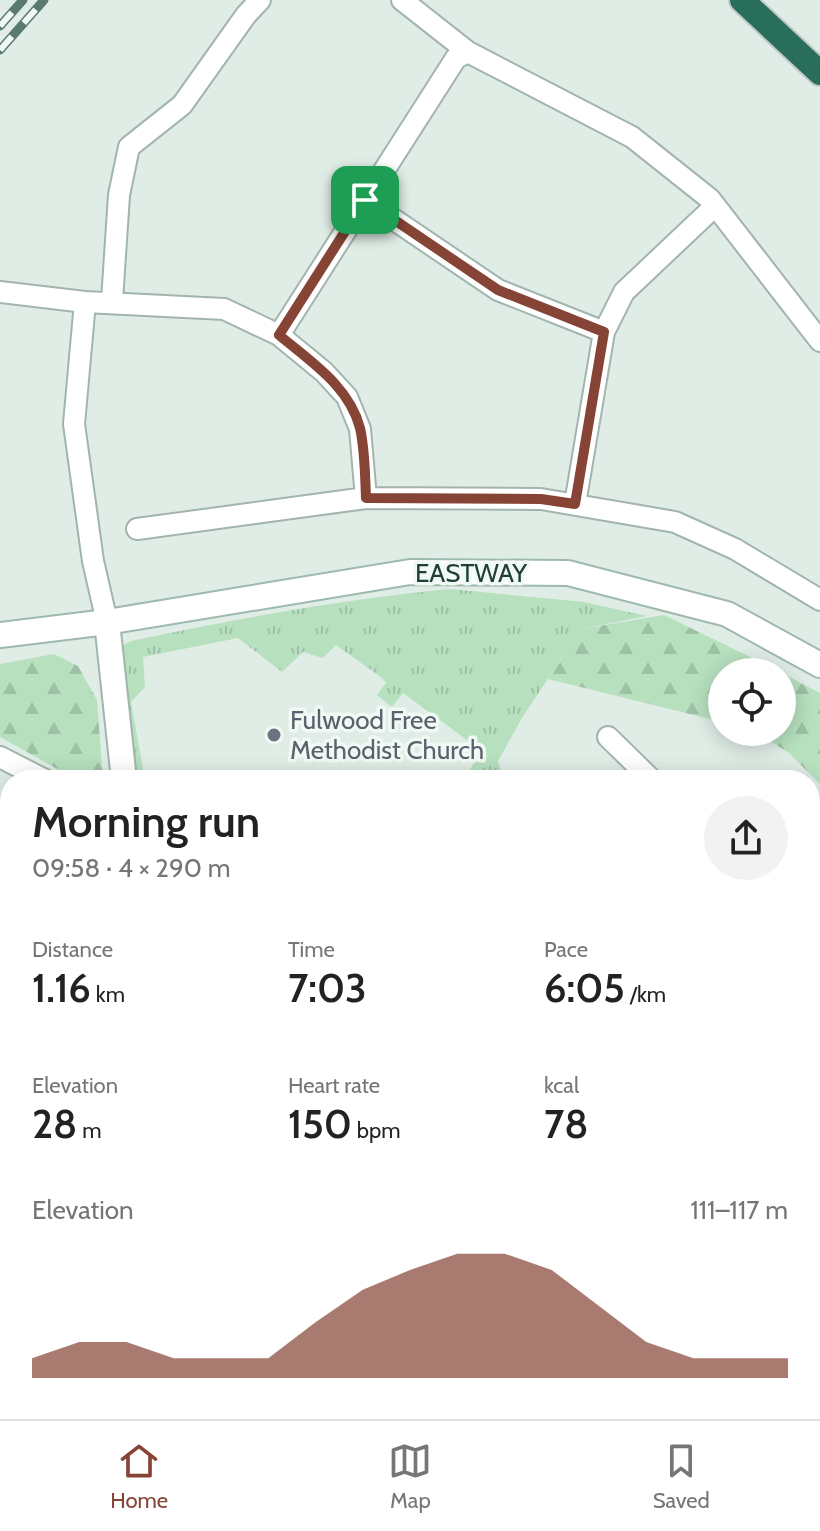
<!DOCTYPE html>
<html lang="en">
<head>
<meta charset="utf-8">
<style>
  :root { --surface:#fff; --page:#f2f2f2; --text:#222; --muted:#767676; --line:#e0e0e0; --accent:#854435 }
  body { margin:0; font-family:Cabin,sans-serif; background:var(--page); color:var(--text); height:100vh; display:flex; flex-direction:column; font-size:30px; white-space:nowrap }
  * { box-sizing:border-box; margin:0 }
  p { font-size:26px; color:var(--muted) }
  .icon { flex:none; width:44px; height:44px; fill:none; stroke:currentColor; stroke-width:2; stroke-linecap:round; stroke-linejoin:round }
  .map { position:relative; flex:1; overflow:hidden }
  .sheet { position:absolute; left:0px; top:770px; width:820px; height:650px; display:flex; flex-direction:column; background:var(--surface); border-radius:32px 32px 0 0; box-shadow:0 4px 20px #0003 }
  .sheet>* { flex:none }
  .controls { position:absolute; left:708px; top:658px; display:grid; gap:16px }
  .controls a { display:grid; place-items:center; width:88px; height:88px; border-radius:50%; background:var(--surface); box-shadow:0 4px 20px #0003; font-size:40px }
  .pin { position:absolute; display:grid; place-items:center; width:68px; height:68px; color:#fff; margin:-34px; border-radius:16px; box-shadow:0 4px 12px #0006 }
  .round { display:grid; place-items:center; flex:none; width:84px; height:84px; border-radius:42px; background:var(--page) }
  .headline { display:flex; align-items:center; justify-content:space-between; height:136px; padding:0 32px }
  h1 { font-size:44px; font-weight:600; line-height:60px }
  .metrics { display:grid; grid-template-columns:repeat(3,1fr); gap:12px; height:136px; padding:8px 32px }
  .metrics div { display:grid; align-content:center }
  .metrics b { font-size:40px; font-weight:600 }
  .metrics small { font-size:22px; font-weight:400 }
  .metrics p { font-size:22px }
  .chart { height:224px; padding:16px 32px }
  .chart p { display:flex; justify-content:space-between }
  .chart svg { width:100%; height:144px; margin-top:8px; fill:var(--accent); opacity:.7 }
  .tab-bar { display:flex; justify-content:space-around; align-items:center; height:112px; border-top:2px solid var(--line); background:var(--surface); font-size:22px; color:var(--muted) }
  .tab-bar a { display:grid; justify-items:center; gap:4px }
  .tab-bar .on { color:var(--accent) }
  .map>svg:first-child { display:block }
  .grass { fill:url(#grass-tufts) }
  .forest { fill:url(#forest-firs) }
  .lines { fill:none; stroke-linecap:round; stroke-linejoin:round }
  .minor-casing { stroke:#a2b5ad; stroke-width:24 }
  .tertiary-casing { stroke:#a2b5ad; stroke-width:28 }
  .secondary-casing { stroke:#9eb9ae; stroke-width:28 }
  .motorway-casing { stroke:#c0c9c6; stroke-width:28 }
  .minor { stroke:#fff; stroke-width:20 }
  .tertiary { stroke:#fff; stroke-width:24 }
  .secondary { stroke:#fff; stroke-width:24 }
  .motorway { stroke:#296d5b; stroke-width:24 }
  .rail-casing { stroke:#5a7a6f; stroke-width:9 }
  .rail { stroke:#f1f9f4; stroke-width:6; stroke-dasharray:18; stroke-linecap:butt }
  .route-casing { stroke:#fff; stroke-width:16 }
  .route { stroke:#854435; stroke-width:10 }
  .worship-dot { fill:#6b7280; stroke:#f1f9f4; stroke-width:3 }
  .labels { text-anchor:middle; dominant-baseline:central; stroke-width:7; stroke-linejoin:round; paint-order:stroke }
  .street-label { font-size:26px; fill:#1f3f34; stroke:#f1f9f4 }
  .worship-label { font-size:26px; fill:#5b616d; stroke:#f1f9f4; text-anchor:start }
</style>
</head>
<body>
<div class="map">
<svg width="820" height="1419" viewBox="0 0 820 1419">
  <defs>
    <pattern id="grass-tufts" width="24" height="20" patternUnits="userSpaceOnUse" patternTransform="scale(2)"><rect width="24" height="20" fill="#b7e0bf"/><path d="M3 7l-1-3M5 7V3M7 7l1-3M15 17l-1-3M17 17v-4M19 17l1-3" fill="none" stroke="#9dc1a5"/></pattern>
    <pattern id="forest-firs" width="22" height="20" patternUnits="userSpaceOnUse" patternTransform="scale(2)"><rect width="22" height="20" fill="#b7e0bf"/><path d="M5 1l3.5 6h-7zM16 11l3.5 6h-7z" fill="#9dc1a5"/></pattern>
  </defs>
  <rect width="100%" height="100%" fill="#e0ede6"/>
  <!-- grass -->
  <path class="grass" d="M450,589L584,602L647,616L581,629L522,718L498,761L504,780H463L482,751L403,693L392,707L377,695L386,683L382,678L336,645L323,658L303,652L282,672L238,638L143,657L145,687L131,702L145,780H136L117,659L122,646L131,641C237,619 343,599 450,589Z"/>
  <!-- forest -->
  <path class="forest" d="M664,615L781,672H722V722L548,679L581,629Z
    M54,654L78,666L97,700L103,780H77L0,737V664Z
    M782,673L820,693V784L788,752L754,732H782Z"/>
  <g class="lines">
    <defs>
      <path id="minor" d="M402,0L468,52L632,137L710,199L820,341
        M365,200L498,290L604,332
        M0,292L85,302L224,309L279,335L324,372L347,397L360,429L366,498L137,529
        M112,301L119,195L129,147L182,105L246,15L260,0
        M85,302L74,424L93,561L107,622
        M279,335L456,58L468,52
        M366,498L541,499L675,522L735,549L820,600
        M575,504L604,332L624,292L715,206
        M608,737L652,780
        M0,757L45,780
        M810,881L820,888
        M810,1127L820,1121
        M0,1153L10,1141
        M0,1223L10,1230
        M73,1419L81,1410"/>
      <path id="tertiary" d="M107,622L124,780
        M573,1410L578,1419"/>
      <path id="secondary" d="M0,635L107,622L410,572L568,573L727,614L820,665"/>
      <path id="motorway" d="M742,0L820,73"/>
    </defs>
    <!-- minor casing -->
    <use href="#minor" class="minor-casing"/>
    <!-- tertiary casing -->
    <use href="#tertiary" class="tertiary-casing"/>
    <!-- secondary casing -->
    <use href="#secondary" class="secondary-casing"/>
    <!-- motorway casing -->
    <use href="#motorway" class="motorway-casing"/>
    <!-- minor -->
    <use href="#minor" class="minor"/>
    <!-- tertiary -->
    <use href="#tertiary" class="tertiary"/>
    <!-- secondary -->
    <use href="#secondary" class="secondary"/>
    <!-- motorway -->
    <use href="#motorway" class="motorway"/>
    <defs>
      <path id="rail" d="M0,26L23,0
        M0,50L44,0"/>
    </defs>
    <!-- rail casing -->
    <use href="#rail" class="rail-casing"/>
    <!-- rail -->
    <use href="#rail" class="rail"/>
  </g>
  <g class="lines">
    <defs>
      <path id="route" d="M365,200L498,290L604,332L575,504L541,499L366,498C365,475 365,450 360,428C349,386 311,362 279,335Z"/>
    </defs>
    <!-- route casing -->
    <use href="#route" class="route-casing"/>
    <!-- route -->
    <use href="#route" class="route"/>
  </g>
  <!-- markers -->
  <circle class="worship-dot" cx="274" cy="735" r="8"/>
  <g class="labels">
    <!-- street labels -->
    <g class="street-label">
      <text x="471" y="573">EASTWAY</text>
    </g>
    <!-- worship labels -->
    <g class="worship-label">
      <text x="290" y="720">Fulwood Free<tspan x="290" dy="30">Methodist Church</tspan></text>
    </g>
  </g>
</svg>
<div class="controls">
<a><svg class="icon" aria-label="locate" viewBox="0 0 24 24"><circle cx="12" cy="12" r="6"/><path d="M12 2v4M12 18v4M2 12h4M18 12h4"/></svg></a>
</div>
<div class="pin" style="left:365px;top:200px;background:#1e9e55"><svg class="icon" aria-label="arrive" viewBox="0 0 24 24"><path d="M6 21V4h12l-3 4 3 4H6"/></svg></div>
<section class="sheet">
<div class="headline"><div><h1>Morning run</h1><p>09:58 · 4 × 290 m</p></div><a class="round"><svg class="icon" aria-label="share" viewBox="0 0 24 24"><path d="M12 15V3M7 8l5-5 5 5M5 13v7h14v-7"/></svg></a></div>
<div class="metrics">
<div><p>Distance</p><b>1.16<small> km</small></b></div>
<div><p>Time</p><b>7:03</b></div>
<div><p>Pace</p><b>6:05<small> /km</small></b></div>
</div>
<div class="metrics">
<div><p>Elevation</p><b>28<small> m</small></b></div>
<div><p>Heart rate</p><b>150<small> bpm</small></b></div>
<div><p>kcal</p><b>78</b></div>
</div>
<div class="chart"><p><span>Elevation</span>111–117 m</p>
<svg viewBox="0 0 160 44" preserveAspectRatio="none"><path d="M0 44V38L10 33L20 33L30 38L40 38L50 38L60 27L70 17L80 11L90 6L100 6L110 11L120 22L130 33L140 38L150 38L160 38V44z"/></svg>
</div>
</section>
</div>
<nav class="tab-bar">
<a class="on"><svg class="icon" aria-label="home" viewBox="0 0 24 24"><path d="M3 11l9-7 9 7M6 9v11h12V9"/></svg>Home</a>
<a><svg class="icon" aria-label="map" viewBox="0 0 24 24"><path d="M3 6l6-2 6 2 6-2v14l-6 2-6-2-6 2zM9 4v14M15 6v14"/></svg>Map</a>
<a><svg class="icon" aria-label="saved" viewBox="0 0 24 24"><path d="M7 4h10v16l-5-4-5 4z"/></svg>Saved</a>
</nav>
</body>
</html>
